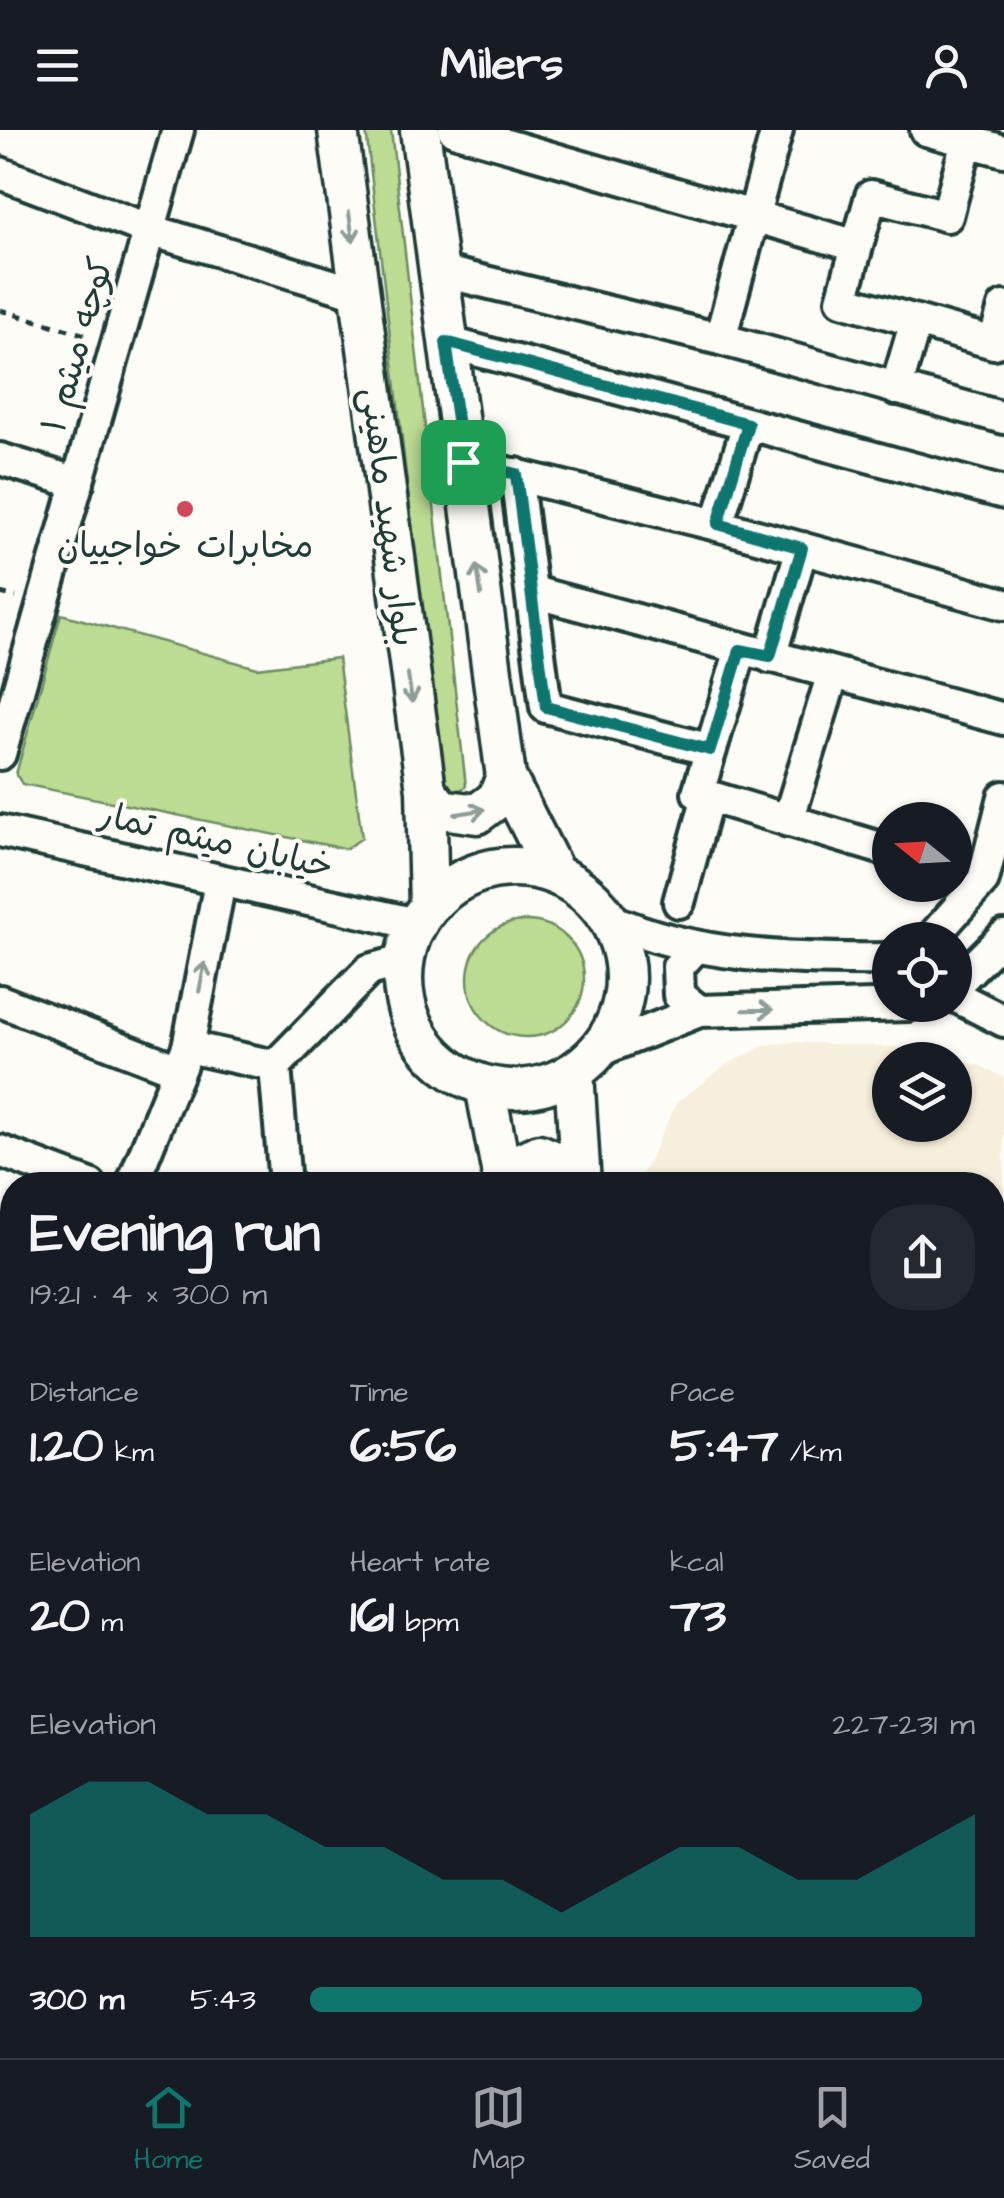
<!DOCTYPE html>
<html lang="en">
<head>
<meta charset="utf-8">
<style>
  :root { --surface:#171b24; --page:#242831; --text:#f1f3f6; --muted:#9ea1a6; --line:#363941; --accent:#0f766e }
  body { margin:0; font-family:"Architects Daughter","Playpen Sans Arabic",sans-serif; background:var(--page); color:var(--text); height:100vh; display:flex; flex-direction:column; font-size:38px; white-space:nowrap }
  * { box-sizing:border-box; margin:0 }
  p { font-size:32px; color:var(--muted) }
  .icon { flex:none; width:55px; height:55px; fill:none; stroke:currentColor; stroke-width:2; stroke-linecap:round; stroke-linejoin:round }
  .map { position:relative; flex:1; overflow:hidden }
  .sheet { position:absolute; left:0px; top:1042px; width:1005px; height:888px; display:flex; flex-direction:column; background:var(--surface); border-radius:40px 40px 0 0; box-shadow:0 2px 8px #0004 }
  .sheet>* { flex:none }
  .needle { width:65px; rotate:288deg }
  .fabs { position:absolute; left:872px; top:672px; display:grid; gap:20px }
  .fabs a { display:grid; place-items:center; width:100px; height:100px; border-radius:50%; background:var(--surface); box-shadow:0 2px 8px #0004; font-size:50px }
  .pin { position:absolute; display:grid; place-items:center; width:85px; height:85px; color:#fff; margin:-42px; border-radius:20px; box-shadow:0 5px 15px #0006 }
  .round { display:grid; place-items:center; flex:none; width:105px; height:105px; border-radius:40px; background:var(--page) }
  .overview { display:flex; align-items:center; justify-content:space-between; height:170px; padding:0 30px }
  h1 { font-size:55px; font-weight:800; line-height:75px }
  .metrics { display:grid; grid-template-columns:repeat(3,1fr); gap:15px; height:170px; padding:10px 30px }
  .metrics div { display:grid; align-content:center }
  .metrics b { font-size:50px; font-weight:800 }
  .metrics small { font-size:28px; font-weight:400 }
  .metrics p { font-size:28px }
  .chart { height:280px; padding:20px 30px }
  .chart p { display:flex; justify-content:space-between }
  .chart svg { width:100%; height:180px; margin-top:10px; fill:var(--accent); opacity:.7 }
  ul { padding:0 30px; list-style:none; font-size:32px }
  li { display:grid; grid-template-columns:160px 120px 1fr; align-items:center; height:75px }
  li i { height:25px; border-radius:12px; background:var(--accent) }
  header { display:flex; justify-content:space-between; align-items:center; height:130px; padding:0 30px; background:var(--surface); font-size:45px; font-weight:800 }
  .tabs { display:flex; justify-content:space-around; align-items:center; height:140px; border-top:2px solid var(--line); background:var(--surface); font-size:28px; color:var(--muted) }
  .tabs a { display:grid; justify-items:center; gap:5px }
  .tabs .current { color:var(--accent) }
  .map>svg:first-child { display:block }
  .built { fill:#f7efdd; fill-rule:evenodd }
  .green { fill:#bcdb93; stroke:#6e8c64; stroke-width:2.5 }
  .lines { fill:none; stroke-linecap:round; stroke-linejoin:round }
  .minor-casing { stroke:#1f3d34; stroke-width:38 }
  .major-casing { stroke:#1f3d34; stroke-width:45 }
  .path { stroke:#1f3d34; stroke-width:5; stroke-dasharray:8 8; stroke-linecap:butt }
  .minor { stroke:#fdfcf7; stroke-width:30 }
  .major { stroke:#fdfcf7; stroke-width:38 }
  .oneway { stroke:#8e9c96 }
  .route-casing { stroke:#fff; stroke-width:20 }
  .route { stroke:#0f766e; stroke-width:12 }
  .poi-dot { fill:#d1495b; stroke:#fdfcf7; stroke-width:4 }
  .labels { text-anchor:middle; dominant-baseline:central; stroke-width:8; stroke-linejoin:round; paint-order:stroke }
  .street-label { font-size:35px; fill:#1f3d34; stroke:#fdfcf7 }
  .poi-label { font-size:35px; fill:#1f3d34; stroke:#fdfcf7 }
</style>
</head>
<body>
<header><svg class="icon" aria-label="menu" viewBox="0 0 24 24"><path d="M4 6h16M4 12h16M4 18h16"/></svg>Milers<svg class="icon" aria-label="person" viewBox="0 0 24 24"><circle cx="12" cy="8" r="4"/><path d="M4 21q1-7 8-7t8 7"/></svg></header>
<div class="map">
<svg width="1004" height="1928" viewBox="0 0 1004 1928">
  <rect width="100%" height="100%" fill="#fdfcf7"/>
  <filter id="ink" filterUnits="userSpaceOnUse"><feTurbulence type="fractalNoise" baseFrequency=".01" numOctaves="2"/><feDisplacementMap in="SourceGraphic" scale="20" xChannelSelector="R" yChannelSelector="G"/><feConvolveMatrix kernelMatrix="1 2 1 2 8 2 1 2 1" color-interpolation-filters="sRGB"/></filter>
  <g filter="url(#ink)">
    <!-- built -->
    <path class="built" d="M794,912L914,918L981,936L1004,948V1292H993L992,1055H637L677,972L726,935L765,915ZM890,930H955V995H890Z
      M0,1731L12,1732V1918H185V1928H0Z"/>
    <!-- green -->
    <path class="green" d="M366,0H391L466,656L456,663L442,654Z
      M61,484L257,538L338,528L362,708L346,719L22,654L16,644Z
      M468 849a58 58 0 1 1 116 0a58 58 0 1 1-116 0Z"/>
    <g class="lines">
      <defs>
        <path id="minor" d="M454,0L857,116
          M926,0L1004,21
          M970,0L947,86L871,66L842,170L994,213L1004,177
          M0,43L150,100L361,164
          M436,140L720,209L1004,288
          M720,209L777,0
          M446,212L1004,363
          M896,259L916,191
          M0,329L78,353
          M463,332L717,395L1004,474
          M516,344L546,577L711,620
          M717,395L748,294
          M533,462L1004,589
          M741,519L698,663L890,721
          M770,527L802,418
          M0,624L178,0
          M788,691L833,543
          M0,701L416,794
          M679,772L708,666
          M609,789C695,828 796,830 890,829
          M930,810L983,750L1004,667
          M694,819L678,837L679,865L699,881
          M955,855L1004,806
          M955,866L1004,891
          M0,871L178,940
          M188,917L275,936
          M598,921L699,881L908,875
          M275,936L369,840L403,831
          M275,936L285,1055
          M0,1021L90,1055
          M132,1055L188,917L220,752
          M0,1168L12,1173
          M0,1270L12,1274
          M992,1393H1004
          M0,1401L12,1367
          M0,1445H12
          M992,1642H1004
          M0,1709H12
          M992,1901H1004
          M949,1928V1918"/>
        <path id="major" d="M338,0L426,660L429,775
          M420,0L506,647L555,744
          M426,660L441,679L477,684L497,669L506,647
          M403 848a111 111 0 1 1 222 0a111 111 0 1 1-222 0Z
          M574,942L581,1055
          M485,956L504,1055
          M510,1055L519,1033L539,1024L579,1041
          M537,1928L538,1918
          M606,1928V1918"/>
      </defs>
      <!-- minor casing -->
      <use href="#minor" class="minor-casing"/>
      <!-- major casing -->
      <use href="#major" class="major-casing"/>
      <!-- path -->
      <path class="path" d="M0,180L89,206
        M0,463L16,467"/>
      <!-- minor -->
      <use href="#minor" class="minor"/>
      <!-- major -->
      <use href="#major" class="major"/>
    </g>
    <!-- one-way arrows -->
    <defs><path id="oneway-shaft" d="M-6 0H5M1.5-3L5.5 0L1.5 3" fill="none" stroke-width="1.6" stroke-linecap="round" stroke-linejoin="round" transform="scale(2.5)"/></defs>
    <g class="oneway">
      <use href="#oneway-shaft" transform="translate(351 97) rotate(82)"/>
      <use href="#oneway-shaft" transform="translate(479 450) rotate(-98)"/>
      <use href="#oneway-shaft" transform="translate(410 558) rotate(81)"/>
      <use href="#oneway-shaft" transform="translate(470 682) rotate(-9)"/>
      <use href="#oneway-shaft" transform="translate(202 847) rotate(-79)"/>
      <use href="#oneway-shaft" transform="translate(758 880) rotate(-1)"/>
    </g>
  </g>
  <g class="lines" filter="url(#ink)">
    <defs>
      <path id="route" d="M446,212L748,294L718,394L802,418L770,526L740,520L710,620L546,577L516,344L463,332Z"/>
    </defs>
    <!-- route casing -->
    <use href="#route" class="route-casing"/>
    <!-- route -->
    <use href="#route" class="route"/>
  </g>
  <!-- markers -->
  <circle class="poi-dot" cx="185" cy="379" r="10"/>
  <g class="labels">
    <!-- street labels -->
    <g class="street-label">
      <text transform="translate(78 215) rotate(-74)">کوچه میثم ۱</text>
      <text transform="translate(388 387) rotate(83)">بلوار شهید ماهینی</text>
      <text transform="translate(216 711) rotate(13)">خیابان میثم تمار</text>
    </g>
    <!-- poi labels -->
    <g class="poi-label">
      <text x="185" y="416">مخابرات خواجییان</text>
    </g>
  </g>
</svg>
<div class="fabs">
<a><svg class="needle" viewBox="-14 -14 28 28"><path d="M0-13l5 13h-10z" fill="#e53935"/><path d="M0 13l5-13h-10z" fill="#9ea1a6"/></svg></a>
<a><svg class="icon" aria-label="locate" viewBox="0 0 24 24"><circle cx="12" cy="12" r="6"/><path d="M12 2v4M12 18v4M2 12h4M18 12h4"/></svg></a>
<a><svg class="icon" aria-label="layers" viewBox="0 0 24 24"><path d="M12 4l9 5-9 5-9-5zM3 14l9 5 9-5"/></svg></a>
</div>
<div class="pin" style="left:463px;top:332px;background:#1e9e55"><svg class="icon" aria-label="arrive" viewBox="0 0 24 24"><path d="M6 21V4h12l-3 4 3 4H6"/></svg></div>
<section class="sheet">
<div class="overview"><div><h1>Evening run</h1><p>19:21 · 4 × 300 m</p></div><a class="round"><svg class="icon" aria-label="share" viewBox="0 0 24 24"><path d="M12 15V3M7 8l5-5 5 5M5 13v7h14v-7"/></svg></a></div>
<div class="metrics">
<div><p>Distance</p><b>1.20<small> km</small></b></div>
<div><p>Time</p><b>6:56</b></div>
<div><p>Pace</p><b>5:47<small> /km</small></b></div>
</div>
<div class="metrics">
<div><p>Elevation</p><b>20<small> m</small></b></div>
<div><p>Heart rate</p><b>161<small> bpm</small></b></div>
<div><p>kcal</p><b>73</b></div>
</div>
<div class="chart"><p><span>Elevation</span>227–231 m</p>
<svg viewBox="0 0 160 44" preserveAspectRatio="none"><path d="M0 44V14L10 6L20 6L30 14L40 14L50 22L60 22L70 30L80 30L90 38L100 30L110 22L120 22L130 30L140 30L150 22L160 14V44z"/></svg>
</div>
<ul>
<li><b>300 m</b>5:43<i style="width:92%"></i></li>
</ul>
</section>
</div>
<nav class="tabs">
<a class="current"><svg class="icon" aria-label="home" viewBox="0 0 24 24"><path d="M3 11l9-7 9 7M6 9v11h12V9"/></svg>Home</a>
<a><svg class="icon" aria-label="map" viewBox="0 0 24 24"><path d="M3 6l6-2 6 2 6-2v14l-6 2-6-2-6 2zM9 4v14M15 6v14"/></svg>Map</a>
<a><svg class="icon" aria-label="saved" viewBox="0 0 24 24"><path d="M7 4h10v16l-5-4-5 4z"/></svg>Saved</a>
</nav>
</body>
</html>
